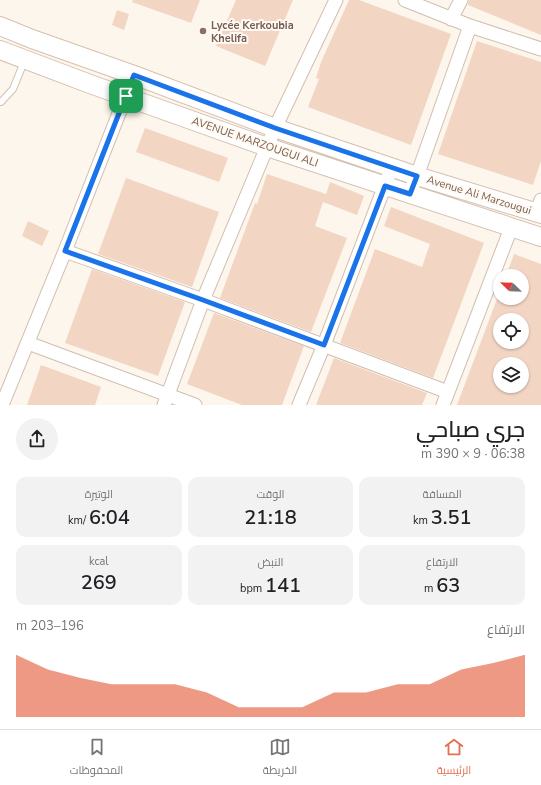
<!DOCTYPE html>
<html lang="ar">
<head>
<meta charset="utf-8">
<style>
  :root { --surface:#fff; --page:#f2f2f2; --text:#202124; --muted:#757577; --line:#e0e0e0; --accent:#e76f51 }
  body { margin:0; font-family:"Nunito Sans",Cairo,sans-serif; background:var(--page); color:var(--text); direction:rtl; height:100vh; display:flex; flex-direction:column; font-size:15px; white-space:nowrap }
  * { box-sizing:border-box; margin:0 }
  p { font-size:13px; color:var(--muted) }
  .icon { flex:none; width:22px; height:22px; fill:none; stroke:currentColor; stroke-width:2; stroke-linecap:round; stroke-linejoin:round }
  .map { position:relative; height:405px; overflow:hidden; direction:ltr }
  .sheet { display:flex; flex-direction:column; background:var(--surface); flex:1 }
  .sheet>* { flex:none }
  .needle { width:26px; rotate:293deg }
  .controls { position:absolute; left:493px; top:269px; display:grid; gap:8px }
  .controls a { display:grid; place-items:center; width:36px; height:36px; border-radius:50%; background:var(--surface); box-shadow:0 1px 3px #0004; font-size:20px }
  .pin { position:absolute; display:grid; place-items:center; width:34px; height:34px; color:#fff; margin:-17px; border-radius:8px; box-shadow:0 2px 6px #0006 }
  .round { display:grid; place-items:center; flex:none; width:42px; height:42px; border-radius:21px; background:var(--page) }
  .overview { display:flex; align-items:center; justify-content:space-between; height:68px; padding:0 16px }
  h1 { font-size:22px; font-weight:600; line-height:30px }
  .stats { display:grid; grid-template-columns:repeat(3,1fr); gap:6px; height:68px; padding:4px 16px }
  .stats div { display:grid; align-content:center; border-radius:10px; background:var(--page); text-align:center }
  .stats b { font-size:20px; font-weight:600 }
  .stats small { font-size:11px; font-weight:400 }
  .stats p { font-size:11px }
  .chart { height:112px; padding:8px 16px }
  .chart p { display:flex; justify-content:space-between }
  .chart svg { width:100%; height:72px; margin-top:4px; fill:var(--accent); opacity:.7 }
  .tab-bar { display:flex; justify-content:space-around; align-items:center; height:56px; border-top:1px solid var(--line); background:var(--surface); font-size:11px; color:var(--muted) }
  .tab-bar a { display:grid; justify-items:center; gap:2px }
  .tab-bar .active { color:var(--accent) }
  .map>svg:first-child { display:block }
  .building { fill:#f3d5c3; fill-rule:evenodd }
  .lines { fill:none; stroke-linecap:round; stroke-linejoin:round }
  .service-casing { stroke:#d1beb0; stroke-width:8 }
  .minor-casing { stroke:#d1beb0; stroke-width:15 }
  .secondary-casing { stroke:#d6c0b0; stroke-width:20 }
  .service { stroke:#fff; stroke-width:6 }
  .minor { stroke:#fff; stroke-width:13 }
  .secondary { stroke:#fff; stroke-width:18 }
  .route-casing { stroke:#fff; stroke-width:8 }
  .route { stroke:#1a73e8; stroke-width:5 }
  .education-dot { fill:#8d6e63; stroke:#fffaf3; stroke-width:1.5 }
  .labels { text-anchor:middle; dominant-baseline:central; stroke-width:4; stroke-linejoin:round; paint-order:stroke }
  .education-label { font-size:11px; font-weight:bold; fill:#785e54; stroke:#fffaf3; text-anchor:start }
  .street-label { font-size:11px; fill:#7a5c4d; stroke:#fffaf3 }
</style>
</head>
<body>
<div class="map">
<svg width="541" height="405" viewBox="0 0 541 405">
  <rect width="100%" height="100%" fill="#fdf6ec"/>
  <!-- building -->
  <path class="building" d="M133,0H200L191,23L132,2Z
    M236,0H293L265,66L216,46Z
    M349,0H359L451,34L411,145L308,107L319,79L316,78L321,62Z
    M469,0H541V35L468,5Z
    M117,10L129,14L124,30L112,25Z
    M477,41L541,62V161L533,185L438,154Z
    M145,128L228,158L219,182L136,152Z
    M267,174L326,194L330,182L364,196L357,215L323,202L315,226L347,238L311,332L220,298L255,203L257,204Z
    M126,178L219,212L192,287L98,254Z
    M391,207L484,243L433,378L340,343L375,249L422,267L430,244L384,226Z
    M28,221L49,231L42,246L22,236Z
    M514,254L541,264V405H457L500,291V298H522V276H506ZM500,320H522V342H500ZM500,364H522V386H500Z
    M92,269L185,302L158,376L65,343Z
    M214,313L304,346L282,405H242L187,384Z
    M334,358L427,393L422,405H316Z
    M41,365L101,387L95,405H27Z"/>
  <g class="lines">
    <defs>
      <path id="service" d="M0,102H1L13,89L24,62"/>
      <path id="minor" d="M405,0L470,26L541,49
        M451,19L461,0
        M409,194L417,176L470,26
        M536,213L541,200
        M65,251L203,300L448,392
        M28,343L195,405
        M2,405L65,251L134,75
        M164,405L203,300L275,128L336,0
        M299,405L324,345L392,167
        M443,405L511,228"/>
      <path id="secondary" d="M0,26L32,39L134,75L275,128L417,176L541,214
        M0,50L90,84L267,147L541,237"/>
    </defs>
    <!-- service casing -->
    <use href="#service" class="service-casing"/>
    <!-- minor casing -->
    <use href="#minor" class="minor-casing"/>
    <!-- secondary casing -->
    <use href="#secondary" class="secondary-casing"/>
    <!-- service -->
    <use href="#service" class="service"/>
    <!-- minor -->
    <use href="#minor" class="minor"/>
    <!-- secondary -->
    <use href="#secondary" class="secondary"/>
  </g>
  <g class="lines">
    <defs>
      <path id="route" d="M134,75L275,128L417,176L410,194L385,186L324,345L203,300L65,251Z"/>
    </defs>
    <!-- route casing -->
    <use href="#route" class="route-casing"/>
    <!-- route -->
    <use href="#route" class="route"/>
  </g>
  <!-- markers -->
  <circle class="education-dot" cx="203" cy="31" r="4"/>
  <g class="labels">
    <!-- education labels -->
    <g class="education-label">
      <text x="211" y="25">Lycée Kerkoubia<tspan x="211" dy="13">Khelifa</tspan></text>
    </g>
    <!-- street labels -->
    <g class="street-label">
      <text transform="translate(255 142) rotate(19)">AVENUE MARZOUGUI ALI</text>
      <text transform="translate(479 195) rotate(17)">Avenue Ali Marzougui</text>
    </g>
  </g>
</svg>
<div class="controls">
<a><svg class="needle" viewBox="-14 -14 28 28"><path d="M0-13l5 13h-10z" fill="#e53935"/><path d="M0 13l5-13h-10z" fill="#757577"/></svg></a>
<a><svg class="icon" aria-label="locate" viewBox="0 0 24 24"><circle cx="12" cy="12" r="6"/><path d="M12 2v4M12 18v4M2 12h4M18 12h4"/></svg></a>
<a><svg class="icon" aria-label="layers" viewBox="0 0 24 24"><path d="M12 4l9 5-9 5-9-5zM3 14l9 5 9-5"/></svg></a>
</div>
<div class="pin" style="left:126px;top:96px;background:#1e9e55"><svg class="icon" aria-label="arrive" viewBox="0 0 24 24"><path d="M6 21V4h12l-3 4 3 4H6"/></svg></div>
</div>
<section class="sheet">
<div class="overview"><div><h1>جري صباحي</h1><p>06:38 · 9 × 390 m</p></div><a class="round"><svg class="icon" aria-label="share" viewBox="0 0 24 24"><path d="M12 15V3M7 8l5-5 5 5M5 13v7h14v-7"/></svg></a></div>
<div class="stats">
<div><p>المسافة</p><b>3.51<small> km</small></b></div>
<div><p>الوقت</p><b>21:18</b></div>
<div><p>الوتيرة</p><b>6:04<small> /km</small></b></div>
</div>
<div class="stats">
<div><p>الارتفاع</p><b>63<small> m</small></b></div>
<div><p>النبض</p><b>141<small> bpm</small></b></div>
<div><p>kcal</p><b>269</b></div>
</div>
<div class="chart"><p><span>الارتفاع</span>196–203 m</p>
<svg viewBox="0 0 160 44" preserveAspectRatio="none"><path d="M0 44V6L10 15L20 20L30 24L40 24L50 24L60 29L70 38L80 38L90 38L100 29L110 29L120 24L130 24L140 15L150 11L160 6V44z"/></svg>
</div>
</section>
<nav class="tab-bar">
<a class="active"><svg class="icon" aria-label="home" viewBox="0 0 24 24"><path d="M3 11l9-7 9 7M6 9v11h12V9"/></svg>الرئيسية</a>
<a><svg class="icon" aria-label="map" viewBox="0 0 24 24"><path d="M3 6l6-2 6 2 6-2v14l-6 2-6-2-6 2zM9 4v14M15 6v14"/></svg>الخريطة</a>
<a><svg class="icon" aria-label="saved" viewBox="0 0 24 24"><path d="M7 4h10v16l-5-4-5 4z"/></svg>المحفوظات</a>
</nav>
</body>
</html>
